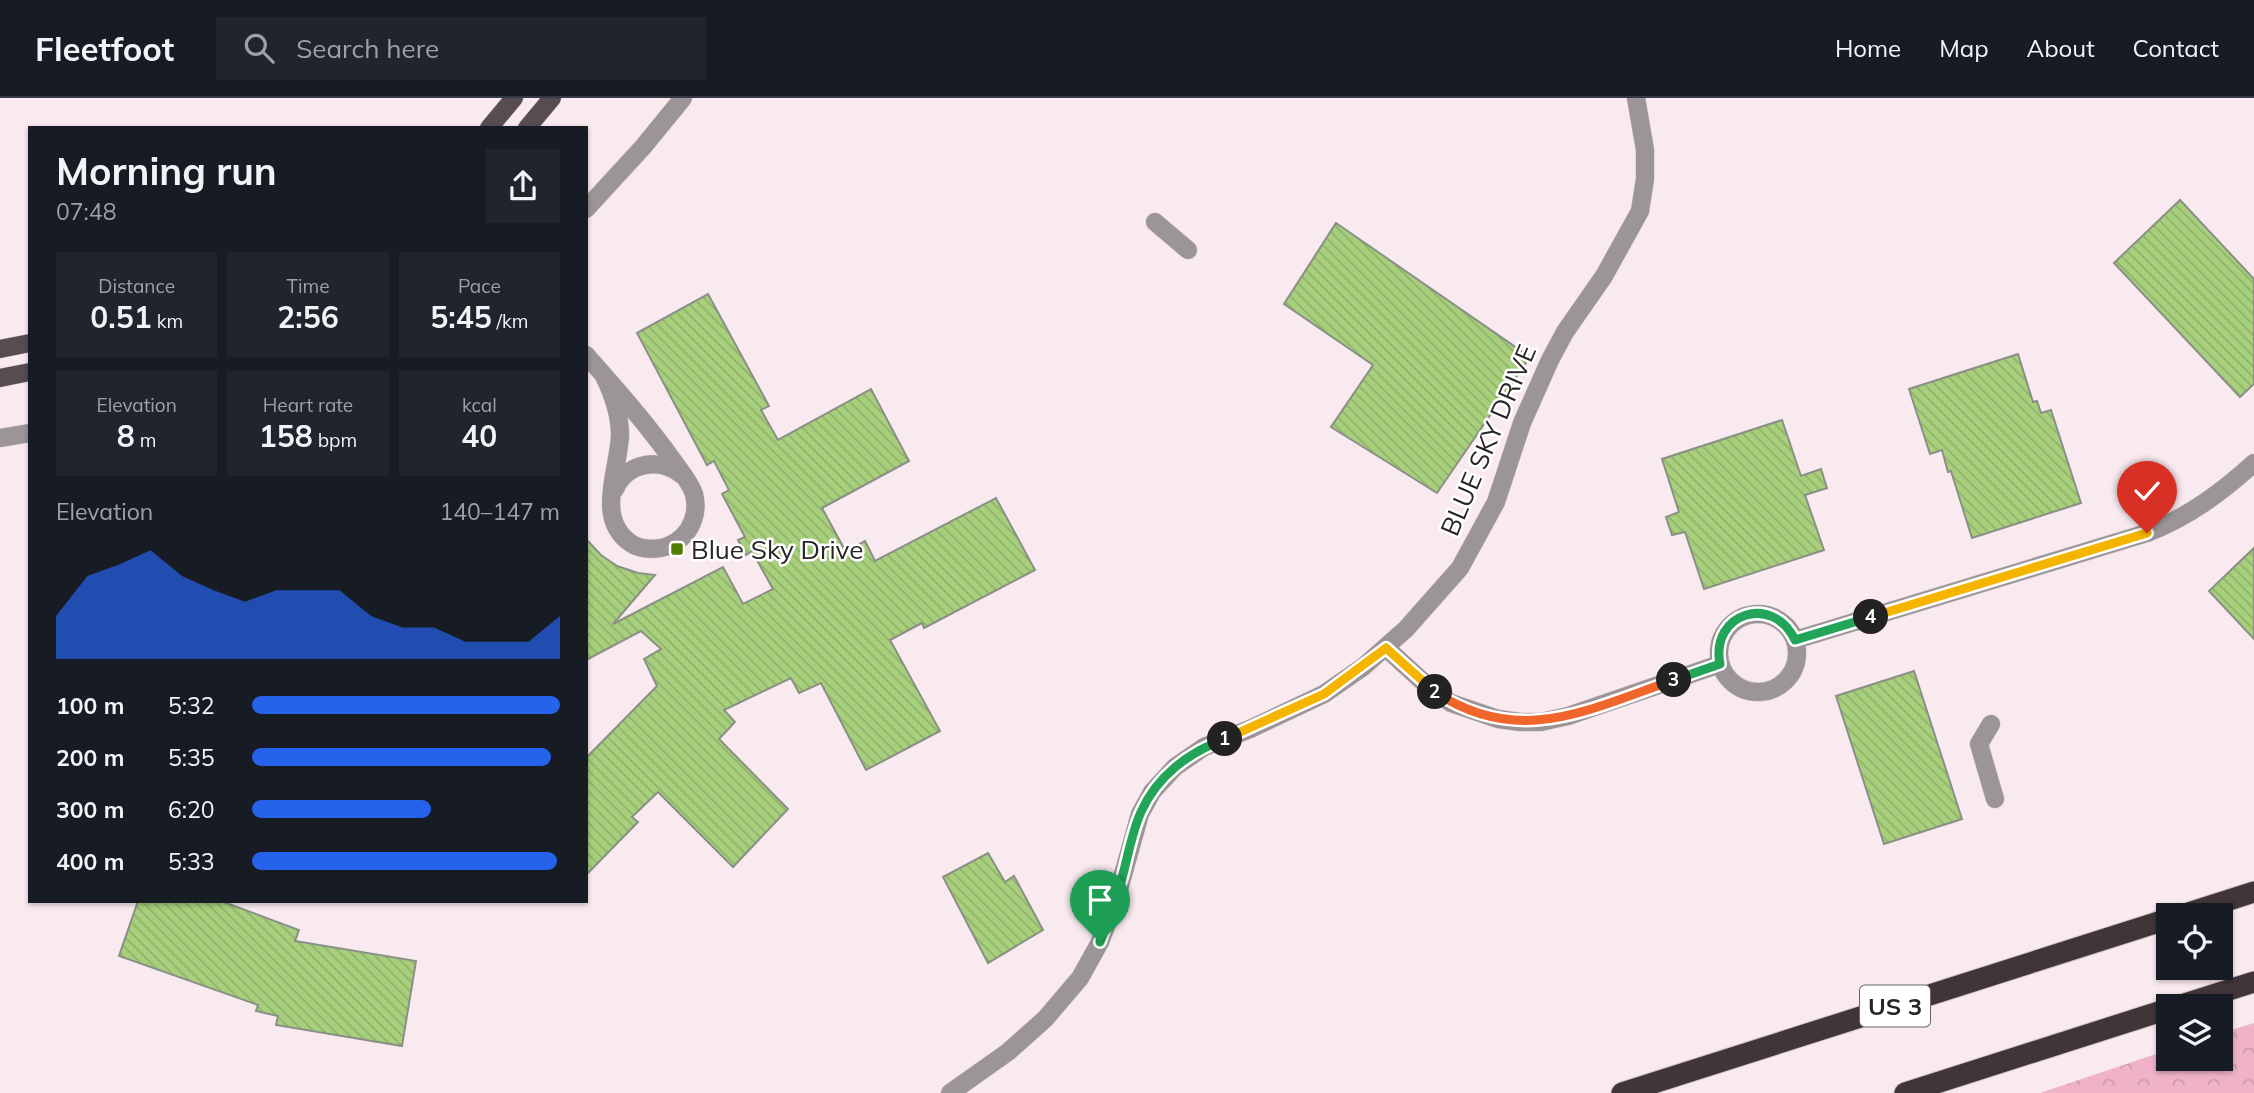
<!DOCTYPE html>
<html lang="en">
<head>
<meta charset="utf-8">
<style>
  :root { --surface:#171b24; --page:#20242c; --text:#f1f3f6; --muted:#9ea1a6; --line:#363941; --accent:#2563eb }
  body { margin:0; font-family:Mulish,sans-serif; background:var(--page); color:var(--text); height:100vh; display:flex; flex-direction:column; font-size:26px; white-space:nowrap }
  * { box-sizing:border-box; margin:0 }
  p { font-size:23px; color:var(--muted) }
  .icon { flex:none; width:38px; height:38px; fill:none; stroke:currentColor; stroke-width:2; stroke-linecap:round; stroke-linejoin:round }
  .map { position:relative; flex:1; overflow:hidden }
  .panel { position:absolute; left:28px; top:28px; width:560px; height:777px; display:flex; flex-direction:column; background:var(--surface); border-radius:0px; box-shadow:0 2px 5px #0004 }
  .panel>* { flex:none }
  .buttons { position:absolute; left:2156px; top:805px; display:grid; gap:14px }
  .buttons a { display:grid; place-items:center; width:77px; height:77px; border-radius:0px; background:var(--surface); box-shadow:0 2px 5px #0004; font-size:35px }
  .pin { position:absolute; display:grid; place-items:center; width:60px; height:60px; color:#fff; margin:-72px -30px; border-radius:50% 50% 50% 0; rotate:-45deg; box-shadow:0 0 7px #0007 }
  .pin .icon { rotate:45deg }
  .km { position:absolute; width:35px; height:35px; margin:-18px; border-radius:50%; background:#222; color:#fff; font-size:19px; line-height:35px; text-align:center }
  .round { display:grid; place-items:center; flex:none; width:74px; height:74px; border-radius:0px; background:var(--page) }
  .overview { display:flex; align-items:center; justify-content:space-between; height:119px; padding:0 28px }
  h1 { font-size:38px; font-weight:700; line-height:52px }
  .figures { display:grid; grid-template-columns:repeat(3,1fr); gap:10px; height:119px; padding:7px 28px }
  .figures div { display:grid; align-content:center; border-radius:0px; background:var(--page); text-align:center }
  .figures b { font-size:30px; font-weight:700 }
  .figures small { font-size:19px; font-weight:400 }
  .figures p { font-size:19px }
  .chart { height:196px; padding:14px 28px }
  .chart p { display:flex; justify-content:space-between }
  .chart svg { width:100%; height:126px; margin-top:7px; fill:var(--accent); opacity:.7 }
  ul { padding:0 28px; list-style:none; font-size:23px }
  li { display:grid; grid-template-columns:112px 84px 1fr; align-items:center; height:52px }
  li i { height:18px; border-radius:9px; background:var(--accent) }
  header { display:flex; align-items:center; gap:42px; box-sizing:border-box; height:98px; padding:0 35px; background:var(--surface); border-bottom:2px solid var(--line) }
  header strong { font-size:33px }
  nav { display:flex; gap:38px; margin-inline-start:auto; font-size:24px }
  .search { width:490px; height:63px; background:var(--page); display:flex; align-items:center; gap:18px; box-sizing:border-box; padding:0 24px; border-radius:0px; color:var(--muted); font-size:26px }
  .map>svg:first-child { display:block }
  .forest { fill:url(#forest-crowns) }
  .building { fill:url(#building-back-hatch); stroke:#8a9085; stroke-width:2 }
  .lines { fill:none; stroke-linecap:round; stroke-linejoin:round }
  .minor-casing { stroke:#d4c6cb; stroke-width:19 }
  .major-casing { stroke:#d4c6cb; stroke-width:19 }
  .highway-casing { stroke:#d4c6cb; stroke-width:23 }
  .minor { stroke:#9b9597; stroke-width:18 }
  .major { stroke:#574d51; stroke-width:18 }
  .highway { stroke:#403538; stroke-width:21 }
  .split-1-casing { stroke:#fff; stroke-width:14 }
  .split-2-casing { stroke:#fff; stroke-width:14 }
  .split-3-casing { stroke:#fff; stroke-width:14 }
  .split-4-casing { stroke:#fff; stroke-width:14 }
  .split-5-casing { stroke:#fff; stroke-width:14 }
  .split-1 { stroke:#22a559; stroke-width:9 }
  .split-2 { stroke:#f5b400; stroke-width:9 }
  .split-3 { stroke:#f0652b; stroke-width:9 }
  .split-4 { stroke:#22a559; stroke-width:9 }
  .split-5 { stroke:#f5b400; stroke-width:9 }
  .poi-dot { fill:#527d00; stroke:#fff; stroke-width:2.5 }
  .labels { text-anchor:middle; dominant-baseline:central; stroke-width:5; stroke-linejoin:round; paint-order:stroke }
  .shield { fill:#fff; stroke:#696667; stroke-width:2 }
  .shield-label { font-size:24px; font-weight:bold; fill:#292426 }
  .street-label { font-size:26px; fill:#292426; stroke:#fff }
  .poi-label { font-size:26px; fill:#292426; stroke:#fff; text-anchor:start }
</style>
</head>
<body>
<header>
<strong>Fleetfoot</strong>
<div class="search"><svg class="icon" aria-label="search" viewBox="0 0 24 24"><circle cx="10" cy="10" r="6"/><path d="M15 15l6 6"/></svg>Search here</div>
<nav><a>Home</a><a>Map</a><a>About</a><a>Contact</a></nav>
</header>
<div class="map">
<svg width="2254" height="995" viewBox="0 0 2254 995">
  <defs>
    <pattern id="forest-crowns" width="20" height="18" patternUnits="userSpaceOnUse" patternTransform="scale(1.75)"><rect width="20" height="18" fill="#f0b2c9"/><path d="M2 6a3 3 0 1 1 6 0M12 15a3 3 0 1 1 6 0" fill="none" stroke="#ce99ac"/></pattern>
    <pattern id="building-back-hatch" width="6" height="6" patternUnits="userSpaceOnUse" patternTransform="scale(1.75)"><rect width="6" height="6" fill="#a7cf7c"/><path d="M-1 5l2 2M0 0l6 6M5-1l2 2" fill="none" stroke="#90b26b"/></pattern>
  </defs>
  <rect width="100%" height="100%" fill="#f9eaef"/>
  <!-- forest -->
  <path class="forest" d="M2254,925V995H2040L2168,952V961H2221V935Z"/>
  <!-- building -->
  <path class="building" d="M2180,102L2254,181V286L2240,299L2114,165Z
    M1336,125L1530,259L1437,395L1331,329L1373,267L1284,206Z
    M708,196L769,308L761,312L778,342L871,291L909,363L822,410L846,454L865,443L875,463L996,400L1035,472L924,530L922,525L890,542L940,633L866,672L821,585L799,595L791,580L724,612L735,624L719,641L788,711L733,769L658,694L632,719L638,724L586,777V660L657,588L644,561L661,551L641,533L586,562V441L601,457L617,468L638,475L655,477L613,526L723,469L743,506L773,491L752,453L746,457L738,442L745,439L722,396L729,392L714,363L707,367L637,235Z
    M2018,256L2033,304L2037,303L2041,315L2051,312L2081,405L1972,440L1951,373L1948,374L1942,352L1930,356L1909,291Z
    M1782,322L1801,378L1821,371L1827,390L1805,397L1824,452L1704,491L1685,434L1672,437L1666,419L1679,414L1662,361Z
    M2254,450V541L2209,493Z
    M1914,573L1962,721L1884,746L1836,598Z
    M988,755L1005,784L1014,778L1043,832L988,865L943,779Z
    M138,803H221L299,832L295,843L416,863L402,948L276,927L278,918L256,913L258,907L119,858Z"/>
  <g class="lines">
    <defs>
      <path id="minor" d="M586,111L643,49L683,0
        M1155,124L1188,152
        M586,257C617,292 647,326 674,364C681,374 690,384 694,396C696,404 696,414 693,422C689,434 680,443 668,448C658,452 642,452 632,446C594,422 619,372 620,337C620,316 612,294 603,276
        M0,340L30,335
        M615,391C627,364 660,359 682,377
        M1719 555a39 39 0 1 1 78 0a39 39 0 1 1-78 0Z
        M1795,542L2147,435C2188,419 2221,395 2254,365
        M1386,550L1431,591L1451,605L1498,621L1520,624H1541L1568,618L1720,566
        M1991,626L1979,646L1995,701
        M950,995L1008,954L1045,921L1080,880L1100,844L1117,798L1140,716L1152,694L1175,669L1204,649L1250,631L1324,596L1363,569L1406,531L1460,470L1496,404L1522,325L1550,262L1565,234L1604,178L1640,113L1645,81V52L1636,0"/>
      <path id="major" d="M489,30L514,0
        M527,30L552,0
        M0,251L30,245
        M0,280L30,274"/>
      <path id="highway" d="M2182,817L2254,794
        M2178,908L2254,884
        M1622,995L2168,821
        M1905,995L2168,911"/>
    </defs>
    <!-- minor casing -->
    <use href="#minor" class="minor-casing"/>
    <!-- major casing -->
    <use href="#major" class="major-casing"/>
    <!-- highway casing -->
    <use href="#highway" class="highway-casing"/>
    <!-- minor -->
    <use href="#minor" class="minor"/>
    <!-- major -->
    <use href="#major" class="major"/>
    <!-- highway -->
    <use href="#highway" class="highway"/>
  </g>
  <g class="lines">
    <defs>
      <path id="split-1" d="M1100,844C1107,825 1115,807 1120,787C1127,764 1131,736 1141,714C1157,678 1189,654 1225,641"/>
      <path id="split-2" d="M1225,641L1324,596L1386,550L1435,594"/>
      <path id="split-3" d="M1435,594C1520,650 1589,611 1674,582"/>
      <path id="split-4" d="M1674,582L1720,566C1710,515 1773,495 1795,542L1871,519"/>
      <path id="split-5" d="M1871,519L2147,435"/>
    </defs>
    <!-- split-1 casing -->
    <use href="#split-1" class="split-1-casing"/>
    <!-- split-2 casing -->
    <use href="#split-2" class="split-2-casing"/>
    <!-- split-3 casing -->
    <use href="#split-3" class="split-3-casing"/>
    <!-- split-4 casing -->
    <use href="#split-4" class="split-4-casing"/>
    <!-- split-5 casing -->
    <use href="#split-5" class="split-5-casing"/>
    <!-- split-1 -->
    <use href="#split-1" class="split-1"/>
    <!-- split-2 -->
    <use href="#split-2" class="split-2"/>
    <!-- split-3 -->
    <use href="#split-3" class="split-3"/>
    <!-- split-4 -->
    <use href="#split-4" class="split-4"/>
    <!-- split-5 -->
    <use href="#split-5" class="split-5"/>
  </g>
  <!-- markers -->
  <rect class="poi-dot" x="670" y="444" width="14" height="14" rx="3.5"/>
  <g class="labels">
    <!-- shield labels -->
    <rect class="shield" x="1860" y="887.5" width="70" height="41" rx="5"/>
    <g class="shield-label">
      <text x="1895" y="908">US 3</text>
    </g>
    <!-- street labels -->
    <g class="street-label">
      <text transform="translate(1488 342) rotate(-67)">BLUE SKY DRIVE</text>
    </g>
    <!-- poi labels -->
    <g class="poi-label">
      <text x="691" y="451">Blue Sky Drive</text>
    </g>
  </g>
</svg>
<div class="buttons">
<a><svg class="icon" aria-label="locate" viewBox="0 0 24 24"><circle cx="12" cy="12" r="6"/><path d="M12 2v4M12 18v4M2 12h4M18 12h4"/></svg></a>
<a><svg class="icon" aria-label="layers" viewBox="0 0 24 24"><path d="M12 4l9 5-9 5-9-5zM3 14l9 5 9-5"/></svg></a>
</div>
<div class="pin" style="left:1100px;top:844px;background:#1e9e55"><svg class="icon" aria-label="arrive" viewBox="0 0 24 24"><path d="M6 21V4h12l-3 4 3 4H6"/></svg></div>
<div class="pin" style="left:2147px;top:435px;background:#d93025"><svg class="icon" aria-label="check" viewBox="0 0 24 24"><path d="M5 12l5 5 9-10"/></svg></div>
<b class="km" style="left:1225px;top:641px">1</b>
<b class="km" style="left:1435px;top:594px">2</b>
<b class="km" style="left:1674px;top:582px">3</b>
<b class="km" style="left:1871px;top:519px">4</b>
<section class="panel">
<div class="overview"><div><h1>Morning run</h1><p>07:48</p></div><a class="round"><svg class="icon" aria-label="share" viewBox="0 0 24 24"><path d="M12 15V3M7 8l5-5 5 5M5 13v7h14v-7"/></svg></a></div>
<div class="figures">
<div><p>Distance</p><b>0.51<small> km</small></b></div>
<div><p>Time</p><b>2:56</b></div>
<div><p>Pace</p><b>5:45<small> /km</small></b></div>
</div>
<div class="figures">
<div><p>Elevation</p><b>8<small> m</small></b></div>
<div><p>Heart rate</p><b>158<small> bpm</small></b></div>
<div><p>kcal</p><b>40</b></div>
</div>
<div class="chart"><p><span>Elevation</span>140–147 m</p>
<svg viewBox="0 0 160 44" preserveAspectRatio="none"><path d="M0 44V29L10 15L20 11L30 6L40 15L50 20L60 24L70 20L80 20L90 20L100 29L110 33L120 33L130 38L140 38L150 38L160 29V44z"/></svg>
</div>
<ul>
<li><b>100 m</b>5:32<i style="width:100%"></i></li>
<li><b>200 m</b>5:35<i style="width:97%"></i></li>
<li><b>300 m</b>6:20<i style="width:58%"></i></li>
<li><b>400 m</b>5:33<i style="width:99%"></i></li>
</ul>
</section>
</div>
</body>
</html>
